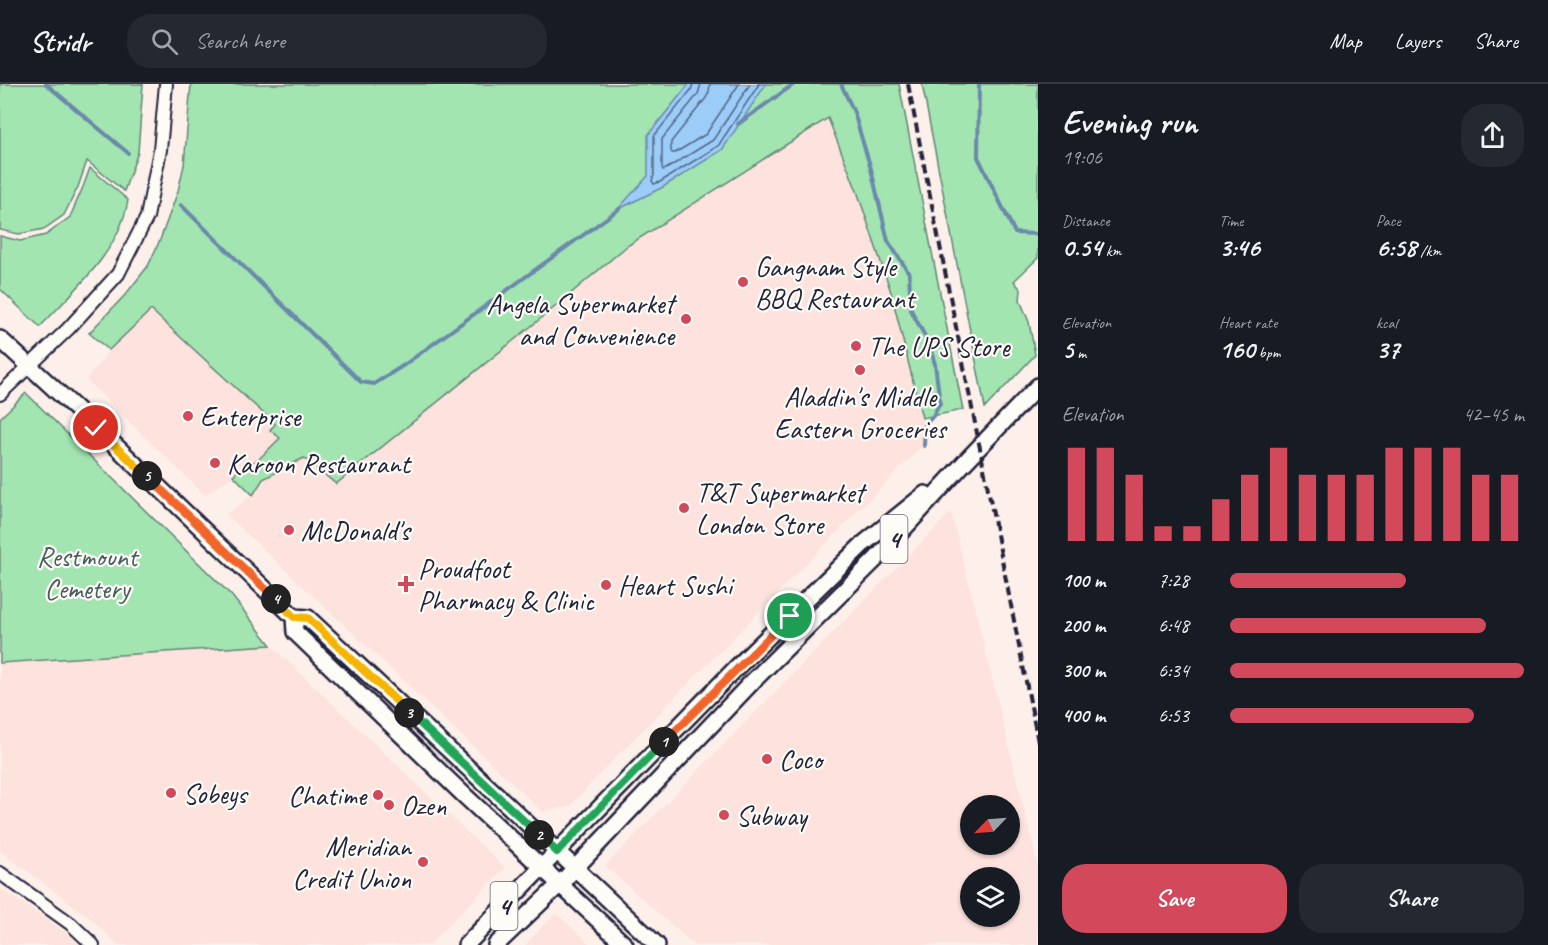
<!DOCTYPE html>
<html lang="en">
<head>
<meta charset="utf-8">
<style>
  :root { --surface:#171b24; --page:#242831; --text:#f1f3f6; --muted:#9ea1a6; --line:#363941; --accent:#d1495b }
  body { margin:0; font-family:Caveat,sans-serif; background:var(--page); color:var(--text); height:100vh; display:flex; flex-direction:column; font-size:22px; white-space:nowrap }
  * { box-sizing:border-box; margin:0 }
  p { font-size:20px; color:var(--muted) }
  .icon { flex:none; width:33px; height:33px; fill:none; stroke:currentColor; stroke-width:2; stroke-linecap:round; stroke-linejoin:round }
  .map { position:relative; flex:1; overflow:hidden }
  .drawer { display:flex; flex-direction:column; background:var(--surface); width:510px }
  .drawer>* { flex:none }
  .needle { width:39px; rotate:245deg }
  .buttons { position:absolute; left:960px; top:711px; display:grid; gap:12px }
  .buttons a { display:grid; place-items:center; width:60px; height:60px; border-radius:50%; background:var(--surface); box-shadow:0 2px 4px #0004; font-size:30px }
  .pin { position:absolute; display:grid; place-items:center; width:51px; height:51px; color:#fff; margin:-26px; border:3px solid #fff; border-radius:50%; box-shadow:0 2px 6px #0007 }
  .km { position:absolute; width:30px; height:30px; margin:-15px; border-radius:50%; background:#222; color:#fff; font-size:16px; line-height:30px; text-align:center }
  .round { display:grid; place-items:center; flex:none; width:63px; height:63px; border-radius:24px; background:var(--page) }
  .head { display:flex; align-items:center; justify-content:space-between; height:102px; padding:0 24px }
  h1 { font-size:33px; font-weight:700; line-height:45px }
  .metrics { display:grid; grid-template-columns:repeat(3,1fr); gap:9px; height:102px; padding:6px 24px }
  .metrics div { display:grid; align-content:center }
  .metrics b { font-size:26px; font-weight:700 }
  .metrics small { font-size:16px; font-weight:400 }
  .metrics p { font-size:16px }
  .chart { height:168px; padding:12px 24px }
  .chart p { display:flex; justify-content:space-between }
  .chart svg { width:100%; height:108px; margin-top:6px; stroke:var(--accent); stroke-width:6 }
  .button { display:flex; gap:12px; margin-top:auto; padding:12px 24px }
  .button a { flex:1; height:69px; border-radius:24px; background:var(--accent); color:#fff; font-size:24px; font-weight:700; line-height:69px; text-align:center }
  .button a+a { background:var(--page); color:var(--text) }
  ul { padding:0 24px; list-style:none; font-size:20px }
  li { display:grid; grid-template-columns:96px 72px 1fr; align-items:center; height:45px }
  li i { height:15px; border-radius:8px; background:var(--accent) }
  header { display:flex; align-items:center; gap:36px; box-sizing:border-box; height:84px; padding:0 30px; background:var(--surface); border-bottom:2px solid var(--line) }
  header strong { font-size:28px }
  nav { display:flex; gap:33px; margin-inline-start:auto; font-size:21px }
  .search { width:420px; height:54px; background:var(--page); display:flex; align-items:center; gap:15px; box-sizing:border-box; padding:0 21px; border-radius:24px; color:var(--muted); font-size:22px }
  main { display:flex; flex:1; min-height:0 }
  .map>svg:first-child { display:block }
  .built { fill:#fde2dd; fill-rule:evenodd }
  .green { fill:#a2e5b0; stroke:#628476; stroke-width:1.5 }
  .water { fill:#9ccdf8; stroke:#6b89ac; stroke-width:1.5 }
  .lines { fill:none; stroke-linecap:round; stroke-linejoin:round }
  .shore { stroke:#536687; stroke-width:1.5 }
  .stream { stroke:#6b89ac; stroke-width:4 }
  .minor-casing { stroke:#22223b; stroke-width:16 }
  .major-casing { stroke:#22223b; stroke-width:20 }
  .minor { stroke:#fdfcf7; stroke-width:12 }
  .major { stroke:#fdfcf7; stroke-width:15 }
  .rail { stroke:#22223b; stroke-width:4; stroke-dasharray:9 4.5; stroke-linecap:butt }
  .split-1-casing { stroke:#fff; stroke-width:12 }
  .split-2-casing { stroke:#fff; stroke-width:12 }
  .split-3-casing { stroke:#fff; stroke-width:12 }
  .split-4-casing { stroke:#fff; stroke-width:12 }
  .split-5-casing { stroke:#fff; stroke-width:12 }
  .split-6-casing { stroke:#fff; stroke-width:12 }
  .split-1 { stroke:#f0652b; stroke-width:8 }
  .split-2 { stroke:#22a559; stroke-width:8 }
  .split-3 { stroke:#22a559; stroke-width:8 }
  .split-4 { stroke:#f5b400; stroke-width:8 }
  .split-5 { stroke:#f0652b; stroke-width:8 }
  .split-6 { stroke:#f5b400; stroke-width:8 }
  .poi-dot { fill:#d1495b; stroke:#fdfcf7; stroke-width:2 }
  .labels { text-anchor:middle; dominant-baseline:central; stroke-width:4.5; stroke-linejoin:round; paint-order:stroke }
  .shield { fill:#fdfcf7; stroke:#646373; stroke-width:1.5 }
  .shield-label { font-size:27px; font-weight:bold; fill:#22223b }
  .poi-label { font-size:28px; fill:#22223b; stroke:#fdfcf7; text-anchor:start }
  .park-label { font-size:28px; fill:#485c5e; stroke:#fdfcf7 }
</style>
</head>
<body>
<header>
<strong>Stridr</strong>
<div class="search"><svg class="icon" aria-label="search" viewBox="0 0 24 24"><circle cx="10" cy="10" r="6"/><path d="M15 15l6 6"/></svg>Search here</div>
<nav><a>Map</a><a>Layers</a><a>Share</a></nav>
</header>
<main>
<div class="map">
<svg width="1038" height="861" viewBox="0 0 1038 861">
  <rect width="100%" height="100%" fill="#fdf0eb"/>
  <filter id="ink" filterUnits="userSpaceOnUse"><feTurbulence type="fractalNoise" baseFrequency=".0167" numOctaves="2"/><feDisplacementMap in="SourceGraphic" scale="12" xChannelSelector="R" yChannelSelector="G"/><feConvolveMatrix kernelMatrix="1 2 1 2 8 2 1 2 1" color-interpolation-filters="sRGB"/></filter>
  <g filter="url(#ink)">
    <!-- built -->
    <path class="built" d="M828,34L857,107L891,208L922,333L925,359L614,675L570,722L543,728L226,430L253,411L263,395L305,374L336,400L550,227L627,162Z
      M151,226L275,340L281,354L259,375L238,387L230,394L205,411L86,296L109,266Z
      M951,428L1038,781V861H694L605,782ZM970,722H1010V760H970ZM970,794H1010V832H970Z
      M271,561L505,784L429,861H118L89,833L0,767V579Z
      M0,804L68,850L79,861H0Z
      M556,829L591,861H525Z"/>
    <!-- green -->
    <path class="green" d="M0,0H143L138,68L124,107L87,77L78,103L64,131L44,145L19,150L0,146Z
      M191,0H899L963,326L922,334L891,208L857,107L828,34L627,162L550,227L336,400L304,374L263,395L253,411L233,391L238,387L259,375L280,354L270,346L275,340L151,226L109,266L89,249L126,210L148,182L160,156L178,107L184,81Z
      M922,0H1038V174L1014,197L1021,206L1020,216L1029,238L1035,271L985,324Z
      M90,84L128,116C120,168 74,206 40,243L0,205V152L20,157L46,151L70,133L83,103Z
      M26,309L231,511L271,561L0,579V334Z"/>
    <!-- water -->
    <path class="water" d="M689,0H766L722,66L663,103L617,126L648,92V51Z"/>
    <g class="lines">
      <!-- shore -->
      <path class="shore" d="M693,0L691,6L654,52V91L652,97L654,100L660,98L718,62L759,0
        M701,0L698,10L662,55V83L663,86L666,85L713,56L750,0
        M710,0L709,8L706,14L671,58V67L672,69H675L706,50L739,0"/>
      <!-- stream -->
      <path class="stream" d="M46,0L128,69
        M841,0L854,28L861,52L871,85L888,157L909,189L911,226L928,258L935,280L940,319L933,332L925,341L924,362
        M979,0L978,73L1015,149L1038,150
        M738,40L794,0
        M181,121L361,298L374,300L404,281L619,125"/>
      <defs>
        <path id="minor" d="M0,310L68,245L118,190L147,133L160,66L166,0
          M0,789L71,840L93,861"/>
        <path id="major" d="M0,255L97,344L294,533L308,534L657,861
          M294,533L295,548L465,712L625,861
          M466,861L737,583L862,461L925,410
          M496,861L560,800L752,598L876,475L965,378L1038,302"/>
      </defs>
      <!-- minor casing -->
      <use href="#minor" class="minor-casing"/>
      <!-- major casing -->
      <use href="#major" class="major-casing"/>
      <!-- minor -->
      <use href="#minor" class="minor"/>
      <!-- major -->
      <use href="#major" class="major"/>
      <!-- rail -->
      <path class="rail" d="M908,0L1038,658"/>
    </g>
  </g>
  <g class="lines" filter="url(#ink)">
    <defs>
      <path id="split-1" d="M664,658L790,532"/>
      <path id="split-2" d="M539,751L557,768L664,658"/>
      <path id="split-3" d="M409,629L539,751"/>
      <path id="split-4" d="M276,515L294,533L308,534L409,629"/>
      <path id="split-5" d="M147,392L276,515"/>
      <path id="split-6" d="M96,344L147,392"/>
    </defs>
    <!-- split-1 casing -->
    <use href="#split-1" class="split-1-casing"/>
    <!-- split-2 casing -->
    <use href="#split-2" class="split-2-casing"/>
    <!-- split-3 casing -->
    <use href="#split-3" class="split-3-casing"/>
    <!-- split-4 casing -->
    <use href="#split-4" class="split-4-casing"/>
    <!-- split-5 casing -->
    <use href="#split-5" class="split-5-casing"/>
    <!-- split-6 casing -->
    <use href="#split-6" class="split-6-casing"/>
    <!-- split-1 -->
    <use href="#split-1" class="split-1"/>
    <!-- split-2 -->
    <use href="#split-2" class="split-2"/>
    <!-- split-3 -->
    <use href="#split-3" class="split-3"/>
    <!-- split-4 -->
    <use href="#split-4" class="split-4"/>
    <!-- split-5 -->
    <use href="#split-5" class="split-5"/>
    <!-- split-6 -->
    <use href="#split-6" class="split-6"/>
  </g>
  <!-- markers -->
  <g class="poi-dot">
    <circle cx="743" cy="198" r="6"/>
    <circle cx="686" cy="235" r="6"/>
    <circle cx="856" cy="262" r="6"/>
    <circle cx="860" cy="286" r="6"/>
    <circle cx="188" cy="332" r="6"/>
    <circle cx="215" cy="379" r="6"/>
    <circle cx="684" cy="424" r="6"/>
    <circle cx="289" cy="446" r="6"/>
    <path d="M403 491h6v6h6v6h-6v6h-6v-6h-6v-6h6z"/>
    <circle cx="606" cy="501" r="6"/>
    <circle cx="767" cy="675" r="6"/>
    <circle cx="171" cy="709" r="6"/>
    <circle cx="378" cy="711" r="6"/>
    <circle cx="389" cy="721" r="6"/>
    <circle cx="724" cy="731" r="6"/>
    <circle cx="423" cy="778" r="6"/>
  </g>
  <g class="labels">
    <!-- shield labels -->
    <g class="shield">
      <rect x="880.5" y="431" width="27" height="48" rx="4.5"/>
      <rect x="490.5" y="798" width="27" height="48" rx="4.5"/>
    </g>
    <g class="shield-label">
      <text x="894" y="455">4</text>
      <text x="504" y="822">4</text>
    </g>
    <!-- poi labels -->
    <g class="poi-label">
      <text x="755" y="182">Gangnam Style<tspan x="755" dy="32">BBQ Restaurant</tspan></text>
      <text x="674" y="219" text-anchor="end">Angela Supermarket<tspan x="674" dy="32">and Convenience</tspan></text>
      <text x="868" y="262">The UPS Store</text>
      <text x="860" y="312" text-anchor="middle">Aladdin's Middle<tspan x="860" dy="32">Eastern Groceries</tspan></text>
      <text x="200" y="332">Enterprise</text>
      <text x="227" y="379">Karoon Restaurant</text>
      <text x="696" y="408">T&amp;T Supermarket<tspan x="696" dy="32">London Store</tspan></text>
      <text x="301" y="446">McDonald's</text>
      <text x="418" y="484">Proudfoot<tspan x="418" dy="32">Pharmacy &amp; Clinic</tspan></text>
      <text x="618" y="501">Heart Sushi</text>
      <text x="779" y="675">Coco</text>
      <text x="183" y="709">Sobeys</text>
      <text x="366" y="711" text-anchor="end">Chatime</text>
      <text x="401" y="721">Ozen</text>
      <text x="736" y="731">Subway</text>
      <text x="411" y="762" text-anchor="end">Meridian<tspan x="411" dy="32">Credit Union</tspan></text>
    </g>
    <!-- park labels -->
    <g class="park-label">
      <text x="87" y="472">Restmount<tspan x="87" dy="32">Cemetery</tspan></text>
    </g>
  </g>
</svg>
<div class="buttons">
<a><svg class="needle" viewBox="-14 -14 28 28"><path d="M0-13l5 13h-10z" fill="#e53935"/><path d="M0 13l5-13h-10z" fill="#9ea1a6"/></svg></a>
<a><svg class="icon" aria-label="layers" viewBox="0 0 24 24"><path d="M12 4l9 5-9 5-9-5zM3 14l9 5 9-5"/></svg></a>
</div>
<div class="pin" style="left:790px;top:532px;background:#1e9e55"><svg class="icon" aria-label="arrive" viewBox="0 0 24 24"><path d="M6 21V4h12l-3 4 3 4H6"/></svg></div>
<div class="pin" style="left:96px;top:344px;background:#d93025"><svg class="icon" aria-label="check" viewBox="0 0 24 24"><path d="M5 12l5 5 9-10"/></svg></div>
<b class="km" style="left:664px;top:658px">1</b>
<b class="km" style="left:539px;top:751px">2</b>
<b class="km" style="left:409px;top:629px">3</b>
<b class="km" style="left:276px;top:515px">4</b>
<b class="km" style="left:147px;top:392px">5</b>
</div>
<section class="drawer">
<div class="head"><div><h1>Evening run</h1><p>19:06</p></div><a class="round"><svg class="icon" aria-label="share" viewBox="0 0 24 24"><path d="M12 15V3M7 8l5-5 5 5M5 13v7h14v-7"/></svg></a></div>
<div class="metrics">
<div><p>Distance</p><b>0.54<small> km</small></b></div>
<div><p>Time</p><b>3:46</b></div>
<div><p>Pace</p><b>6:58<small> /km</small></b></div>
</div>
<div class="metrics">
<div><p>Elevation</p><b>5<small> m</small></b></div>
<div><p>Heart rate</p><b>160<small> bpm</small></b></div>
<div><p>kcal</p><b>37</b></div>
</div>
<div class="chart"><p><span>Elevation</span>42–45 m</p>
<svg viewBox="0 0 160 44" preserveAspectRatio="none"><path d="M5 44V6M15 44V6M25 44V17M35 44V38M45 44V38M55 44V27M65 44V17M75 44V6M85 44V17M95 44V17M105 44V17M115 44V6M125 44V6M135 44V6M145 44V17M155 44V17"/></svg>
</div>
<ul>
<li><b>100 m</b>7:28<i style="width:60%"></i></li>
<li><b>200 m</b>6:48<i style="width:87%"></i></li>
<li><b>300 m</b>6:34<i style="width:100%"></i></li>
<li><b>400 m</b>6:53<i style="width:83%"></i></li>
</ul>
<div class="button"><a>Save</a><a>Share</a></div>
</section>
</main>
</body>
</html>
